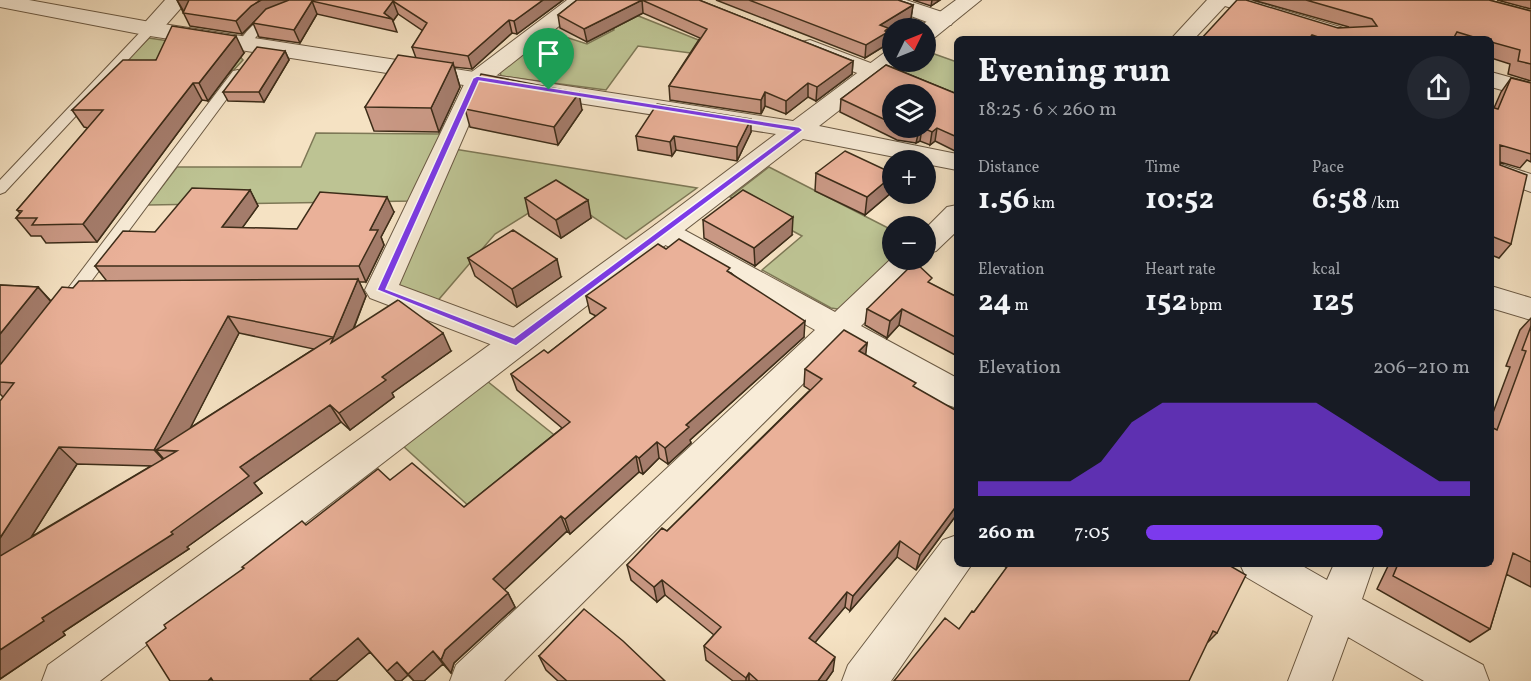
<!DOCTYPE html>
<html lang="en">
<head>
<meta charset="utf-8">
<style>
  :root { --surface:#171b24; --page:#242831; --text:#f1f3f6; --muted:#9ea1a6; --accent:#7c3aed }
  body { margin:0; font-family:Vollkorn,serif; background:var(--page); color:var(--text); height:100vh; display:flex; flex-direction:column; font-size:22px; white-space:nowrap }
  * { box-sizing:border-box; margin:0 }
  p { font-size:20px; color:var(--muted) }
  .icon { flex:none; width:33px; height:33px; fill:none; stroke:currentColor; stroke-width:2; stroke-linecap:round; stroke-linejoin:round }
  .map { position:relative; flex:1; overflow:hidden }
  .drawer { position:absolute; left:954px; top:36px; width:540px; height:531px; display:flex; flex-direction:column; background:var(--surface); border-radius:9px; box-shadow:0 3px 15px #0003 }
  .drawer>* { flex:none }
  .needle { width:39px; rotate:47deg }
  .tools { position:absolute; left:882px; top:18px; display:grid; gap:12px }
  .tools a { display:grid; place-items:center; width:54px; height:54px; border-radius:50%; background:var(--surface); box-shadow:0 3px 15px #0003; font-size:30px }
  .pin { position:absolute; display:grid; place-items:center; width:51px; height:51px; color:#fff; margin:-62px -26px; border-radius:50% 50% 50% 0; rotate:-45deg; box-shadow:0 0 6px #0007 }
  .pin .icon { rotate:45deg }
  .round { display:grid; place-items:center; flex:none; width:63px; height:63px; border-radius:32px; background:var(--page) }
  .summary { display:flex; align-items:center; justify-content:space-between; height:102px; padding:0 24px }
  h1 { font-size:33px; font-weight:700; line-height:45px }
  .figures { display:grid; grid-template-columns:repeat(3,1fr); gap:9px; height:102px; padding:6px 24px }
  .figures div { display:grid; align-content:center }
  .figures b { font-size:30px; font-weight:700 }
  .figures small { font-size:16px; font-weight:400 }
  .figures p { font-size:16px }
  .chart { height:168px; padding:12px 24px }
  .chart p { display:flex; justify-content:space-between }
  .chart svg { width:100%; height:108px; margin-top:6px; fill:var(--accent); opacity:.7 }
  ul { padding:0 24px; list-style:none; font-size:20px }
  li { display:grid; grid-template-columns:96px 72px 1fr; align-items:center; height:45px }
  li i { height:15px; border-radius:8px; background:var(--accent) }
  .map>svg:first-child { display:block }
  .green { fill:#bdc393; stroke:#7d7856; stroke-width:1.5 }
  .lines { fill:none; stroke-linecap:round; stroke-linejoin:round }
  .service-casing { stroke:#6b5a44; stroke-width:2 }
  .minor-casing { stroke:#6b5a44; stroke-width:2 }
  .tertiary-casing { stroke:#6b5a44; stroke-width:2 }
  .service { fill:#f8ecd8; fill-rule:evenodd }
  .minor { fill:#f8ecd8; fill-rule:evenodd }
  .tertiary { fill:#f8ecd8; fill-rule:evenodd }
  .wall { fill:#c99884; stroke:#3d2d19; stroke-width:1.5; fill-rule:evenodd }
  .shaded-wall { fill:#a47c6b; stroke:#3d2d19; stroke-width:1.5 }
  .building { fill:#eab199; stroke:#3d2d19; stroke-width:1.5 }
  .route { fill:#7c3aed; stroke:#fff; stroke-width:1.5; fill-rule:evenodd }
</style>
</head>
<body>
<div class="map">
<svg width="1531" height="681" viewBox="0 0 1531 681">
  <rect width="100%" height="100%" fill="#f5e2c3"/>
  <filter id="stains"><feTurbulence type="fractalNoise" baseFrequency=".00333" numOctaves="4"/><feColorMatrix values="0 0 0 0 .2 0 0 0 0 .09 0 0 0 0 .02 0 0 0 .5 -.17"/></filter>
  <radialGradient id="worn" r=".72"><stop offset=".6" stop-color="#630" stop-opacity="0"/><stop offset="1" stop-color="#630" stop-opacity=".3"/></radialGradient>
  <!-- green -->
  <path class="green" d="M626,11L751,61L638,46L606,90L501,76L499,67L547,31L587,44L614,30L610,21Z
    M149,38L235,51L243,60L231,73L112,75Z
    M926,51L957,62V107L885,78L906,62H926Z
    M316,133L443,134L413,201L148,205L177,167H301Z
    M454,149L697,188L626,239L559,194L495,234L434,305L400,291L396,279Z
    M769,167L892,230V260L844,310L831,308L762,270L802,236L730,197Z
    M487,381L558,438L472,509L402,445Z"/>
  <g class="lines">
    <defs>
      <path id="service" d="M302,0H321L271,20L248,46H240L238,43C255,18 273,8 302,0Z
        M150,25L156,29L154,32L5,192L0,194V180L146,26Z
        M238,70L244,74L243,77L75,303H63L60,299L63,295L233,71Z"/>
      <path id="minor" d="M165,0H188L158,34H142L139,29Z
        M567,0H592L487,83L399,285L528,333L533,342L528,351L516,354L370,298L365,290L469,74Z
        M875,0H906L951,15L954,20L951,25H935L879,4Z
        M1207,0H1249L1364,34L1367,39H1332L1225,6L1194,39H1171Z
        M810,40L881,67L885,72L881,77L873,79L802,52L799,47L802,42Z
        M1491,72L1531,83V98L1491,87Z
        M1491,161L1531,174V192L1491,178Z
        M957,205V231L936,251L926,254V228L947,207Z
        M665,222L675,225L835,312L892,258L924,260L920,267L861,326L957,378V408L945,404L842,345L504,681H450L456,665L815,330L655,239L650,232L655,225Z
        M957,535V564H972L891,681H842L848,665L943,540Z
        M1240,564H1299L1327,580L1334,564H1374L1362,599L1483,665L1489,681H1424L1348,637L1332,681H1288L1313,616L1246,577Z"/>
      <path id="tertiary" d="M0,0H29L150,22L793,121L884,53L892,51V62L900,63L819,126L957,154V170L926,164V160H910L803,139L100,681H42L48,665L655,225L776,134L150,36L0,7Z
        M956,0H981L934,38L926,40V28H918Z
        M1491,286L1531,298V320L1491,308Z"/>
    </defs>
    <!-- service casing -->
    <use href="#service" class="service-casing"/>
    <!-- minor casing -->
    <use href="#minor" class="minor-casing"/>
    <!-- tertiary casing -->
    <use href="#tertiary" class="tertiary-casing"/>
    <!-- service -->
    <use href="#service" class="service"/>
    <!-- minor -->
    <use href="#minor" class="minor"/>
    <!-- tertiary -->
    <use href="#tertiary" class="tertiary"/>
  </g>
  <!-- wall -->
  <path class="wall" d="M177,0H563L517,34L512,33L472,69L454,67L460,87L439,132L374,131L365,107L416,58L412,47L423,31L398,14L393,21L397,32L317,14L300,43L259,37L253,23L258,18L242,34L190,26Z
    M577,0H699L853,61L852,74L816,101L808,97L786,114L765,106L761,114L670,100L669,86L700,38L643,13L587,42L560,28L558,15Z
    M716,0H898L913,5L911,18L892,28V30L888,32L886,45L865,58Z
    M913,0H940L931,6Z
    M1253,0H1489L1531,11V81L1508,74L1510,64L1491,58V39H1201L1349,27Z
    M1497,0H1531V9Z
    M285,51L289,60L264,102L228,101L223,92Z
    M244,53L208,101L202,100L97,242L46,243L41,236H31L16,218L20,213L17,210L88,128L84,127L72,110L156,60Z
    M886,65L957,94V152L935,141L930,145L920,141L916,143L897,140L840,112L841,99ZM892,94H926V128H892Z
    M1511,78L1531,83V162L1527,160L1520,168L1500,162L1511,244L1499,258L1491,255V107L1494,108L1501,92Z
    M465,109L582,110L558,145L470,127Z
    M751,132L737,161L676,150L672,156L638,150L636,136Z
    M816,173L892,192L865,215L815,191Z
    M250,190L258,206L242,228L297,229L394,212L381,237L384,245L366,282H359L366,296L354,328L451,351L392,393L394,397L350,430L341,422L254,483L262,493L187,547L189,549L63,632L65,635L0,679L3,397L0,394V285L38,287L51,301L73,288L106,280L95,266L155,232ZM239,333L314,349L190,428ZM77,464L151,466L31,537Z
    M525,198L591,218L561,238L529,216Z
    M703,220L792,235L755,266L704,238Z
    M666,249L731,273L804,337L690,440L691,443L668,464L659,458L643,474L639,472L570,534L567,531L504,590L508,593L515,607L454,663L451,673L443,664L424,681H414L408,675L401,681H396L370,652L336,681H170L306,525L390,480L464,507L562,428L517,390L511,374L548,353L596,316L590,313L586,296Z
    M468,258L561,277L517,307L475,276Z
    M931,284L957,297V356L899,325L887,338L865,325L867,309Z
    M1531,318V587L1506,574L1490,629L1470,642L1377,589L1389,564H1491V418L1510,367L1506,366L1520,330Z
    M867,343L865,355L915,388L957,514L916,570L897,557L850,611L845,607L815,642L833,671L826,681H733L706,660L704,646L714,635L665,595L657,602L631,580L627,565L667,531L810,390L804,386L805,369Z
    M1001,564H1227L1217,633L1208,642L894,681L959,629L974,612L1007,568Z
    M539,656L665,681H558L546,670Z"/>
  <!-- shaded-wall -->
  <path class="shaded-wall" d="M177,0H191L184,12Z
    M261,0H295L281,5L257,19L242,34L236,21L251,6Z
    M543,0H563L517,34L514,21Z
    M642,0L643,13L587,42L584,29Z
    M932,0H940L931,6Z
    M312,1L317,14L300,43L294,30Z
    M393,1L398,14L393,21L392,19L384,13Z
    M913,5L911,18L894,28H892V30L888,32L886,45L865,58L866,45L880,25Z
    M509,20L512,33L472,69L468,56Z
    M236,36L244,53L208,101L199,83Z
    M285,51L289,60L264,102L259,92Z
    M853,61L852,74L816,101L817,87Z
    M453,63L460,87L439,132L431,108Z
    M193,83L202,100L97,242L83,224Z
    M808,83V97L786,114V101Z
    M765,92V106L761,114V100Z
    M579,93L582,110L558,145L554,127Z
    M751,119V132L737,161V147Z
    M922,128L920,141L916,143L919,130Z
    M937,128L935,141L930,145L932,132Z
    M674,136L676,150L672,156L670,142Z
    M892,176V192L865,215L867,197Z
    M250,190L258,206L232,242L222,227Z
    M387,197L394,212L381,237L384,245L366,282L359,266L370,230Z
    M588,200L591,218L561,238L556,220Z
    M793,217L792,235L755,266L754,248Z
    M557,259L561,277L517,307L512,289Z
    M358,279L366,296L341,360L331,343Z
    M38,287L53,304L0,373V334Z
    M902,309L899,325L887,338L890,321Z
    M228,316L239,333L178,452L177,451L156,450L170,466V467L154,450Z
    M805,321L804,337L690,440L691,443L668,464L665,448L686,425Z
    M443,333L451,351L392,393L394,397L350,430L339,413L382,377Z
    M867,343L865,361L859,351Z
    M330,405L341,422L254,483L262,493L187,547L189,549L63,632L65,635L0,679V650L42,618L171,532L240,467Z
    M657,442L659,458L643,474L639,458Z
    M59,447L77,464L3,582L0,581V538Z
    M636,456L639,472L570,534L565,519Z
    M957,505V514L916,570L920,555Z
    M561,516L567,531L501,593L493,579Z
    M900,541L897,557L850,611L853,596Z
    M662,580L665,595L657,602L654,587Z
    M847,592L845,607L807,652L809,638Z
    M508,593L515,607L454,663L451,673L441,660L445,650Z
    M358,638L370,652L336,681H312L310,679Z
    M433,651L443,664L424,681H414L408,674Z
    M835,657L833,671L826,681H818Z
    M397,662L408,675L401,681H396L387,671Z
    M749,673V681H746V678Z"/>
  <!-- building -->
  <path class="building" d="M189,0H261L251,6L236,21L183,13Z
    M289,0H543L514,21L509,20L468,56L412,47L427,23L393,1L384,13L392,19L312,1L294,30L253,23L266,9Z
    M577,0H642L584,29L558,15Z
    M642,0H699L853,61L817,87L808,83L786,101L765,92L761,100L669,86L707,29Z
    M749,0H898L913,5L880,25L888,28L885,31L888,32L866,45Z
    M1237,0H1246L1338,28L1377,26L1372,19L1306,0H1489L1531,11V64L1518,61L1520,50L1491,42V39H1480L1457,32L1453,39H1324L1312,35L1309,39H1201Z
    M172,26L236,36L199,83H193L83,224L32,225L37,218H16L22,211L17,210L103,110H72L123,60H156Z
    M257,47L285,51L259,92H223Z
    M398,55L453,63L431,108L365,107Z
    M886,65L957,94V137L937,128L932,132L923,128H926V94H892V123L841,99Z
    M481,74L579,93L554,127L465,109Z
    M1511,78L1531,83V154L1500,145V165L1527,175L1511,244L1491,236V107L1498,109Z
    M657,104L751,119L737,147L674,136L670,142L636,136Z
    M908,128H922L919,130Z
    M845,151L892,173V176L867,197L816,173Z
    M556,180L588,200L556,220L525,198Z
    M192,188L250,190L222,227L297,229L320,192L387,197L370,230H378L359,266H95L123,231L155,232Z
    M743,190L793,217L754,248L703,220Z
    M513,230L557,259L512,289L468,258Z
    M679,239L730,268L727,271L805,321L686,425L689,427L665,448L657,442L639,458L636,456L565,519L561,516L493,579L508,593L445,650L441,660L433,651L408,674L397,662L387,671L358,638L310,679L312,681H213L211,678L208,681H170L146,643L166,628L164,625L244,568L242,567L302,521L306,525L378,469L390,480L412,463L464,507L570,422L511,374L544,350L548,353L606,308L586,296L658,244L666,249Z
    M915,262L932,278L928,282L957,297V338L902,309L890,321L867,309Z
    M358,279L331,343L398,300L443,333L382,377L386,380L339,413L330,405L240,467L249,476L171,532L173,534L42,618L44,621L0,650V556L177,451L156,450L333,337L228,316L154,450L59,447L0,538V401L14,383L0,382V365L62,287L73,288L79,281Z
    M0,285L38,287L0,334Z
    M1531,326V562L1513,553L1490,629L1393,576L1398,564H1491V427L1497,430L1526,351L1522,350Z
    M844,330L867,343L859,351L916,383L913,386L957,411V505L920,555L900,541L853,596L847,592L809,638L835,657L818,681H758L749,673L746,678L704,646L721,627L662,580L654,587L627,565L662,528L667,531L822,379L805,369Z
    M1009,564H1227L1246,575L1217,633L1213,631L1189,681H894L945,618L959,629L972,611L974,612Z
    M584,609L623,641L665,681H567L539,656Z"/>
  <!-- route -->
  <path class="route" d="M477,76L799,127L803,130L516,346L377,290L473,78ZM479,81L793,131L514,338L386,289Z"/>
  <rect width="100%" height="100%" filter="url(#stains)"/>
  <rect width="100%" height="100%" fill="url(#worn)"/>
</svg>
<div class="tools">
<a><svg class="needle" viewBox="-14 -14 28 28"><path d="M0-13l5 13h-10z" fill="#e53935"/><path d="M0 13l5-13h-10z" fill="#9ea1a6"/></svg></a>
<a><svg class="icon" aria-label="layers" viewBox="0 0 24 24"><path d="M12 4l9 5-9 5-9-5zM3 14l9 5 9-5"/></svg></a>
<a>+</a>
<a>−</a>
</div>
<div class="pin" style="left:549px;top:90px;background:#1e9e55"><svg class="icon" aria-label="arrive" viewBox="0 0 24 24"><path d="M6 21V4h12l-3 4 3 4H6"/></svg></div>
<section class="drawer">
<div class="summary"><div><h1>Evening run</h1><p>18:25 · 6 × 260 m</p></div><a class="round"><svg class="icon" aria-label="share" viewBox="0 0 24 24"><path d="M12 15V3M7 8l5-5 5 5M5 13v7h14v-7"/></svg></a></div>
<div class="figures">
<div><p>Distance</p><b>1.56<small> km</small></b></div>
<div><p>Time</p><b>10:52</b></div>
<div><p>Pace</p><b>6:58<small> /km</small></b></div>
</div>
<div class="figures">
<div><p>Elevation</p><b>24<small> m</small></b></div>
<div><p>Heart rate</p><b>152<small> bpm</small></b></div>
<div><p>kcal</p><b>125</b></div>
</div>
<div class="chart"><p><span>Elevation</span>206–210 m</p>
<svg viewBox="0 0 160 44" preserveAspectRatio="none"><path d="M0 44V38L10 38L20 38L30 38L40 30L50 14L60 6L70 6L80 6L90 6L100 6L110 6L120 14L130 22L140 30L150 38L160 38V44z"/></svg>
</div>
<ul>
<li><b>260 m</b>7:05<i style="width:73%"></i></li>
</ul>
</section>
</div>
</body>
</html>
